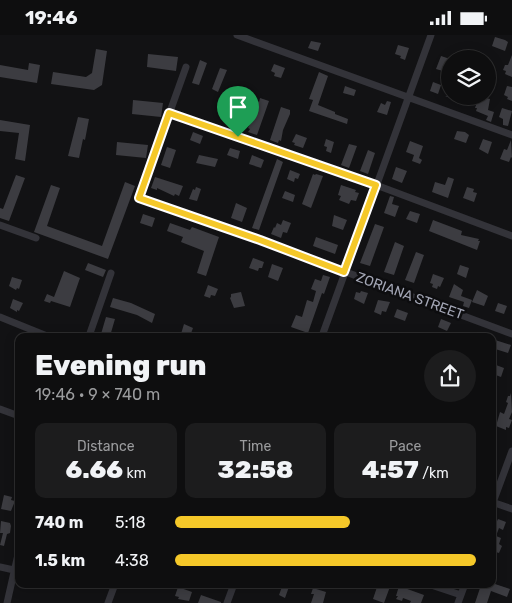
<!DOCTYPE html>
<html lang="en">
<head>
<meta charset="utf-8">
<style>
  :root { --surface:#0e0e0f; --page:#1c1c1d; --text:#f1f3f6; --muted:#9b9c9e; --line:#2e2e2f; --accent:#f5c829 }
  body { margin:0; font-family:Rubik,sans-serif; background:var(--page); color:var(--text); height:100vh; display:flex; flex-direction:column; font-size:19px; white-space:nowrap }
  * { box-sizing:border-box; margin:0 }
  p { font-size:16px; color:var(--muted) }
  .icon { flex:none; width:28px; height:28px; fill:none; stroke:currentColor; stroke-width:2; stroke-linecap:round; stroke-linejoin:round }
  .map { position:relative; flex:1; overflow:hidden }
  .panel { position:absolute; left:15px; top:298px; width:481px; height:255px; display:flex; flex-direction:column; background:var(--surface); border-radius:10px; box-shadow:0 2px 12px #0003,0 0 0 1px var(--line) }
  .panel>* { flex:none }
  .tools { position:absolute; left:441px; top:15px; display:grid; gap:10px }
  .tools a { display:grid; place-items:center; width:55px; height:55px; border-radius:50%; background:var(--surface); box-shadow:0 2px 12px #0003,0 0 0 1px var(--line); font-size:25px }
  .pin { position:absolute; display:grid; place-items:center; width:42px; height:42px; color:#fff; margin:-51px -21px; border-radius:50% 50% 50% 0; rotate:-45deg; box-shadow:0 0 5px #0007 }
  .pin .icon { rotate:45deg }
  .round { display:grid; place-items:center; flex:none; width:52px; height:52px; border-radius:26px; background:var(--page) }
  .overview { display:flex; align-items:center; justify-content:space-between; height:85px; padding:0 20px }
  h1 { font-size:28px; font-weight:800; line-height:38px }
  .metrics { display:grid; grid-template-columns:repeat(3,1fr); gap:8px; height:85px; padding:5px 20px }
  .metrics div { display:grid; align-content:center; border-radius:10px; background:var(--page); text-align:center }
  .metrics b { font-size:25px; font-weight:800 }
  .metrics small { font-size:14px; font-weight:400 }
  .metrics p { font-size:14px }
  ul { padding:0 20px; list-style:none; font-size:16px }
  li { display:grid; grid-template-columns:80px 60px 1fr; align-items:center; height:38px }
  li i { height:12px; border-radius:6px; background:var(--accent) }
  .status { display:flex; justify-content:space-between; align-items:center; height:35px; padding:0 25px; background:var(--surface); direction:ltr }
  .status svg { height:14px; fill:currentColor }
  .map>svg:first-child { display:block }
  .building { fill:#3c3c41 }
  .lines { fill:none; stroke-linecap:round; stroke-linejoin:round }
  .minor { stroke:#333339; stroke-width:7 }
  .route-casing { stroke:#fff; stroke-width:10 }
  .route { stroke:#f5c829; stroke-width:6 }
  .labels { text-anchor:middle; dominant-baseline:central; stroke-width:5; stroke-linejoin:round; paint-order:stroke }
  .street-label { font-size:14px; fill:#a3a6b5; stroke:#0d0d0f }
</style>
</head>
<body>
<div class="status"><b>19:46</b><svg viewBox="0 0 49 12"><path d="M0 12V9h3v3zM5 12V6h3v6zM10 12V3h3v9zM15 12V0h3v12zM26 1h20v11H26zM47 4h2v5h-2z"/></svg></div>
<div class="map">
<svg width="512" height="568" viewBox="0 0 512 568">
  <rect width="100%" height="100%" fill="#121214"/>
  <!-- building -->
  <path class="building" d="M495,2L505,5L508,7L505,16L492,11Z
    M311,6L321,8L318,16L308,13Z
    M398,10L409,13L405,25L400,23L401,21L395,19Z
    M96,14L107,16L102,50L94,55L51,49L53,37L86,42L92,38Z
    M148,19L178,22L176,36L147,32Z
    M512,20V42L505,39L506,36L503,35L505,30H508Z
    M441,21L450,24L446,37L436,34Z
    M200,25L207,28L199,50L192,48Z
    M29,28L40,30L37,48L0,42V30L28,35Z
    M274,29L285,33L281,43L274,41L275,38L271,36Z
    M220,33L227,35L218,57L212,54Z
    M319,37L328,41L318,70L335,77V79L348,84L347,89L309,76L313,65L309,64Z
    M433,47L441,50L438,59L430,56Z
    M345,51L356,55L354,61L343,58Z
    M507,51L512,52V66L507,64L508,62L504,60Z
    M445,61H466L464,68Z
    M479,61L490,64L488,75L494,77L491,87L486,85L488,81L476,76L477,73H475Z
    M260,63L269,66L257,100L248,97L250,94L248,93L256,77L258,66L259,67Z
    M133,65L163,68L161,82L132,79Z
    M387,66L391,67L387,80L377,77L381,68L385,70Z
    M281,72L290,75V79L283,95L281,106L279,105L278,108L270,105Z
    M502,73L512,76L508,91L503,90V84L499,82Z
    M228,75L233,77L234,75L242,78L238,89L235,88L234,89L225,85Z
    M78,82L89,84L85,105L83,104L79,123L68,121Z
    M0,85L30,90L25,126L15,124L19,98L0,96Z
    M457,96L465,97L469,100L466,108L454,104Z
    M193,97L203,101L200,109L190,105Z
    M296,99L307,103L303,113L294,110L295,108L292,107Z
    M326,104L334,107L331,118L326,116L327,112L324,111Z
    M483,104L492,107L488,119L479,114Z
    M511,105L512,123L511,122L509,127L500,124L504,114L507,115Z
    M410,106L423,111L419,123L422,125L420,129L412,126L414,120L406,117Z
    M117,107L148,110L146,123L116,120Z
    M349,109L357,111L349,133L341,130Z
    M167,112L176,115L170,133L161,130Z
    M230,113L240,116L238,124L227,120Z
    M368,115L375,118L368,139L360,136Z
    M199,120L218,124L215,132L196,128Z
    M252,120L264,125L261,133L249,129Z
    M277,124L283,127L259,195L252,193Z
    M396,132L407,136L402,148L392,144Z
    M290,135L300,139L298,144L295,143L294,147L287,144Z
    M313,139L315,140L316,139L323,141L311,173L302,169Z
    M16,140L25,143L9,186L0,183V173L3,174Z
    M155,142L183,151L179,161L175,159L174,161L157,153V155L151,153Z
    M448,142L454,144L448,163L432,157L435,147L445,150Z
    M125,147L135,151L108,224L34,197L51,150L60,153L47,191L102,211Z
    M341,150L356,155L355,157L359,158L356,166L351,165L349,169L339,165L341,161L338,160Z
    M196,152L201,154L197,166L189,164L193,154L195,155Z
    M467,152L474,154L473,157L477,158L474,167L463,163Z
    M285,156L295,160L293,167L282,163Z
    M390,161L394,162L392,169L399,171L395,182L384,178Z
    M236,168L247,173L242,187L231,183Z
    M410,176L420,179L417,188L406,184Z
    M143,179L155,183L152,192L140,188Z
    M334,180L347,185L343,195L332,191Z
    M283,185L291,188L287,198L283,197L281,203L271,199L274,192L275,193L277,188L281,190Z
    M433,185L462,196L461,200L479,204L478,206H480L477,215L429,196Z
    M170,188L190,195L192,192L219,202L206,241L197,238L204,216L181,207L183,202L167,196Z
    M375,189L384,192L370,231L360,228Z
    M316,202L338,210L335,219L313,211Z
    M395,207L404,211L394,240L384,237Z
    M416,217L424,220L414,248L405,245Z
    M253,223L264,227L262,233H259L258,236L249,233Z
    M88,228L106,235L103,242L85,235Z
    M272,229L283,233L278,246L268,242Z
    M460,230L469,233L466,243L457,239Z
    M64,236L80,243L70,272L51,266L50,268L44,266L47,259L54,262Z
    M433,239L444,243L440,252L438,251L437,254L432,252L433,249L430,248Z
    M323,240L330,242L324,259L322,258L308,298L291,292L296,280L302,282L307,265L313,267L316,256L311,254L315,244L321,246Z
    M12,242L22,245L19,254L17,253L16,255L9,251Z
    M454,249L463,255L461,261L472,265L469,273L463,271L464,267L449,262Z
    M208,250L218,254L215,261L211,260L210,263L204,261Z
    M477,255L488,261L484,271L472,267Z
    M361,256L368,258L364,269L354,264L356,257L360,258Z
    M241,257L245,271L234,273L230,263L231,262V259Z
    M113,263L131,268L155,279L152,288L137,280L110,272Z
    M13,264L23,268L19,276L17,275V277L10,273Z
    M378,265L390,267L386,277L382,276L381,280L374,277Z
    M498,268L507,271L504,279L495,276Z
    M397,274L408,278L405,286L394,282Z
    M106,282L115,284L110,301L101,299Z
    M441,284L451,288L447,296L438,292Z
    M184,289L193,293L190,301L181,299Z
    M492,304L511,310L508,318L492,313Z
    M496,330L504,333L501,342L493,339Z
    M511,358L512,377L509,384L512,385L509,393L506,392V395L496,391L500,377L504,379L508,368L506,367L508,361H510Z
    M4,460L12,462L11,465L15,466L11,476L1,474Z
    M498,484L506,487L503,495L499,493L496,501L501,503L499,509L502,511L499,518L492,516V497Z
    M1,486L10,488L11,491L10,498L7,499L4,511L0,510L3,498H0Z
    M283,549H290L285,563L279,560Z
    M378,549H391L384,568L373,564Z
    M471,549H495L510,554L507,562L491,556L487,568H475L480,553Z
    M399,551L424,560L421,568H410L411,566L403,563L402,566L396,564L398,561H396Z
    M178,552L192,557L189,566L178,564L179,562L175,561Z
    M313,553L326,557L323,568H311L314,559H311Z
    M201,560L221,567V568H198Z"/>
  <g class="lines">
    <!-- minor -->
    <path class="minor" d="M237,0L512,100
      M186,32L139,163L260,205L512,299
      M169,78L376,150L512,201
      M0,190L36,203
      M0,282L47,301
      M89,301L111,238
      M322,301L431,0
      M0,374L19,381
      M492,467L512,474
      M492,470L512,416
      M0,532L14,535
      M428,549L461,560
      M7,568L19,515
      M108,568L115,549
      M227,568L234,549
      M458,568L465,549"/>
  </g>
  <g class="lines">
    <defs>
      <path id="route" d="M169,78L376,150L344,237L260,205L139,163Z"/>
    </defs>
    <!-- route casing -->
    <use href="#route" class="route-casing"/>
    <!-- route -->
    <use href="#route" class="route"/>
  </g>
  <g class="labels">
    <!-- street labels -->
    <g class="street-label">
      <text transform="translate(410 261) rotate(20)">ZORIANA STREET</text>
    </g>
  </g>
</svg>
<div class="tools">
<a><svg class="icon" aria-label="layers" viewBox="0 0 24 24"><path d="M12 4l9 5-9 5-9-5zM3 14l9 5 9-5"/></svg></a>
</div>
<div class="pin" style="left:238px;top:102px;background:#1e9e55"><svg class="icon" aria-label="arrive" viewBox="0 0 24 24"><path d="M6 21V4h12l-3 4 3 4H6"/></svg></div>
<section class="panel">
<div class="overview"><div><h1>Evening run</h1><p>19:46 · 9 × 740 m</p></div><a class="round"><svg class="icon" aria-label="share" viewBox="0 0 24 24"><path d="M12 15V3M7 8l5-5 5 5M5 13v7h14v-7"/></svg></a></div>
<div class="metrics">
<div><p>Distance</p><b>6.66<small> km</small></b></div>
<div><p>Time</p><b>32:58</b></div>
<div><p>Pace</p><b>4:57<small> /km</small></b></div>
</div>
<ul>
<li><b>740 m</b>5:18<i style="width:58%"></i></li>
<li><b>1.5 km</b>4:38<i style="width:100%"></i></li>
</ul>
</section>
</div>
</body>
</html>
